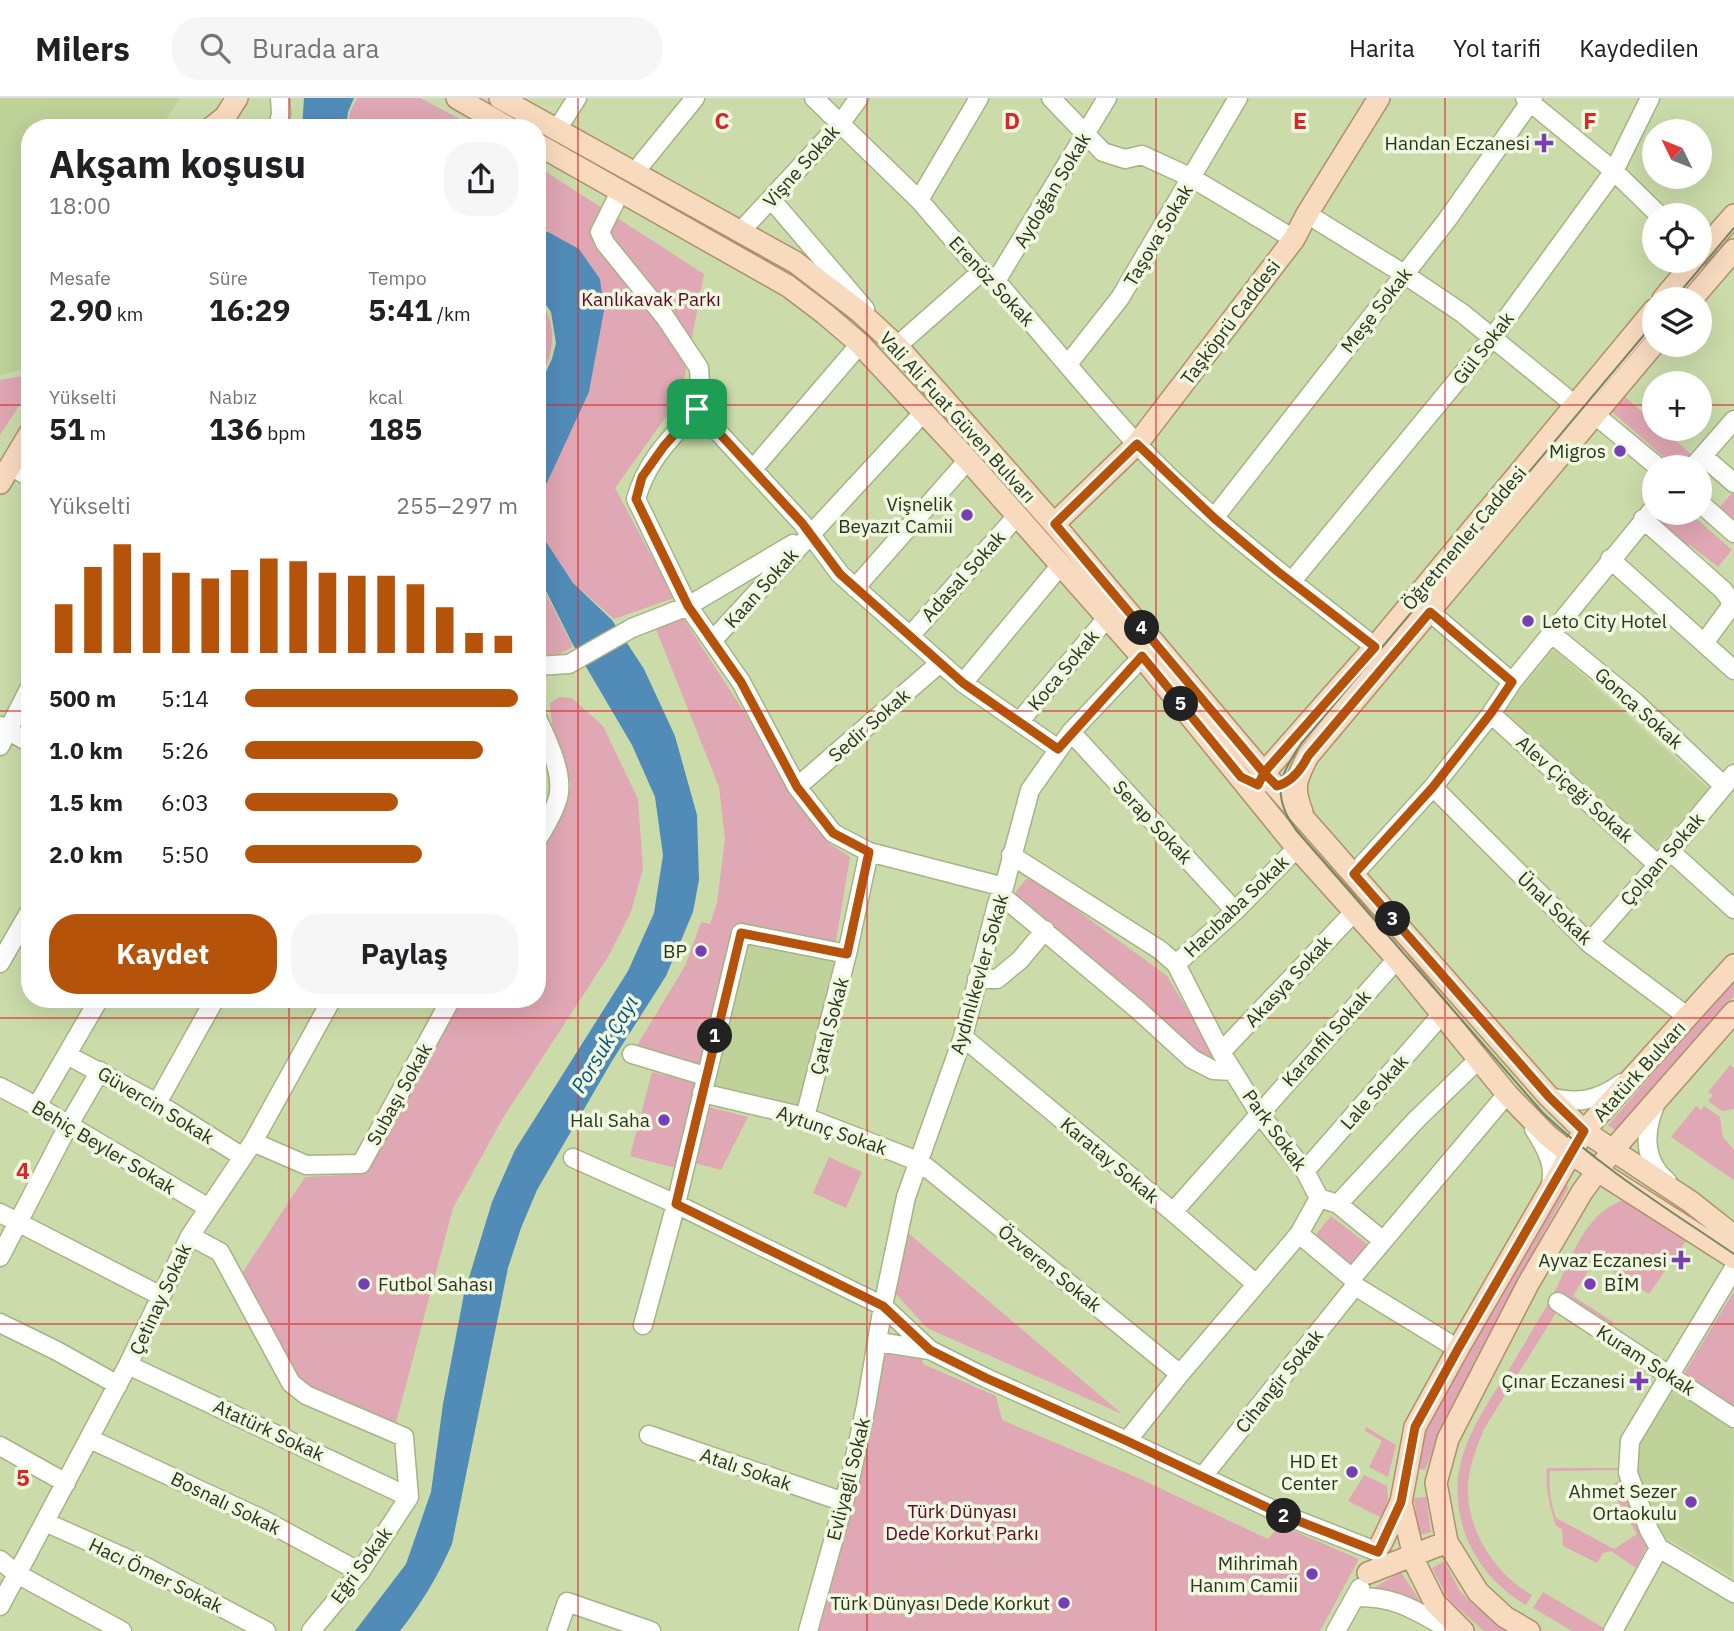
<!DOCTYPE html>
<html lang="tr">
<head>
<meta charset="utf-8">
<style>
  :root { --surface:#fff; --page:#f6f6f6; --text:#202124; --muted:#757577; --line:#e0e0e0; --accent:#b45309 }
  body { margin:0; font-family:"IBM Plex Sans",sans-serif; background:var(--page); color:var(--text); height:100vh; display:flex; flex-direction:column; font-size:26px; white-space:nowrap }
  * { box-sizing:border-box; margin:0 }
  p { font-size:23px; color:var(--muted) }
  .icon { flex:none; width:38px; height:38px; fill:none; stroke:currentColor; stroke-width:2; stroke-linecap:round; stroke-linejoin:round }
  .map { position:relative; flex:1; overflow:hidden }
  .drawer { position:absolute; left:21px; top:21px; width:525px; height:889px; display:flex; flex-direction:column; background:var(--surface); border-radius:28px; box-shadow:0 7px 28px #0002 }
  .drawer>* { flex:none }
  .needle { width:46px; rotate:313deg }
  .buttons { position:absolute; left:1642px; top:21px; display:grid; gap:14px }
  .buttons a { display:grid; place-items:center; width:70px; height:70px; border-radius:50%; background:var(--surface); box-shadow:0 7px 28px #0002; font-size:35px }
  .pin { position:absolute; display:grid; place-items:center; width:60px; height:60px; color:#fff; margin:-30px; border-radius:14px; box-shadow:0 4px 10px #0006 }
  .km { position:absolute; width:35px; height:35px; margin:-18px; border-radius:50%; background:#222; color:#fff; font-size:19px; line-height:35px; text-align:center }
  .round { display:grid; place-items:center; flex:none; width:74px; height:74px; border-radius:28px; background:var(--page) }
  .headline { display:flex; align-items:center; justify-content:space-between; height:119px; padding:0 28px }
  h1 { font-size:38px; font-weight:700; line-height:52px }
  .figures { display:grid; grid-template-columns:repeat(3,1fr); gap:10px; height:119px; padding:7px 28px }
  .figures div { display:grid; align-content:center }
  .figures b { font-size:30px; font-weight:700 }
  .figures small { font-size:19px; font-weight:400 }
  .figures p { font-size:19px }
  .chart { height:196px; padding:14px 28px }
  .chart p { display:flex; justify-content:space-between }
  .chart svg { width:100%; height:126px; margin-top:7px; stroke:var(--accent); stroke-width:6 }
  .cta { display:flex; gap:14px; margin-top:auto; padding:14px 28px }
  .cta a { flex:1; height:80px; border-radius:28px; background:var(--accent); color:#fff; font-size:28px; font-weight:700; line-height:80px; text-align:center }
  .cta a+a { background:var(--page); color:var(--text) }
  ul { padding:0 28px; list-style:none; font-size:23px }
  li { display:grid; grid-template-columns:112px 84px 1fr; align-items:center; height:52px }
  li i { height:18px; border-radius:9px; background:var(--accent) }
  header { display:flex; align-items:center; gap:42px; box-sizing:border-box; height:98px; padding:0 35px; background:var(--surface); border-bottom:2px solid var(--line) }
  header strong { font-size:33px }
  nav { display:flex; gap:38px; margin-inline-start:auto; font-size:24px }
  .search { width:490px; height:63px; background:var(--page); display:flex; align-items:center; gap:18px; box-sizing:border-box; padding:0 24px; border-radius:28px; color:var(--muted); font-size:26px }
  .map>svg:first-child { display:block }
  .built { fill:#bfd299 }
  .green { fill:#e0a7b4 }
  .water { fill:#518cb9 }
  .lines { fill:none; stroke-linecap:round; stroke-linejoin:round }
  .minor-casing { stroke:#a4b484; stroke-width:21 }
  .major-casing { stroke:#ae906b; stroke-width:24 }
  .minor { stroke:#fff; stroke-width:18 }
  .major { stroke:#f8dabf; stroke-width:21 }
  .tram { stroke:#7a8663; stroke-width:2 }
  .route-casing { stroke:#fff; stroke-width:14 }
  .route { stroke:#b45309; stroke-width:9 }
  .grid { fill:none; stroke:#d62828; stroke-width:2; stroke-opacity:0.55 }
  .poi-dot { fill:#783eb4; stroke:#f0f9e0; stroke-width:2.5 }
  .labels { text-anchor:middle; dominant-baseline:central; stroke-width:7; stroke-linejoin:round; paint-order:stroke }
  .poi-label { font-size:19px; fill:#2b321e; stroke:#f0f9e0; text-anchor:end }
  .street-label { font-size:19px; fill:#2b321e; stroke:#f0f9e0 }
  .park-label { font-size:19px; fill:#60062d; stroke:#f0f9e0 }
  .water-label { font-size:21px; font-style:italic; fill:#07527e; stroke:#f0f9e0 }
  .grid-label { font-size:23px; text-anchor:middle; font-weight:bold; fill:#d62828; stroke:#f0f9e0; stroke-width:7; stroke-linejoin:round; paint-order:stroke }
</style>
</head>
<body>
<header>
<strong>Milers</strong>
<div class="search"><svg class="icon" aria-label="search" viewBox="0 0 24 24"><circle cx="10" cy="10" r="6"/><path d="M15 15l6 6"/></svg>Burada ara</div>
<nav><a>Harita</a><a>Yol tarifi</a><a>Kaydedilen</a></nav>
</header>
<div class="map">
<svg width="1734" height="1533" viewBox="0 0 1734 1533">
  <rect width="100%" height="100%" fill="#cbdcaa"/>
  <!-- built -->
  <path class="built" d="M0,0H180L160,30H30V270L0,277Z
    M1554,551L1709,691L1653,754L1503,613Z
    M741,835L847,856L805,1019L702,995Z
    M1674,1291L1734,1332L1732,1479L1666,1440L1657,1426L1637,1373L1638,1346Z"/>
  <!-- green -->
  <path class="green" d="M357,0H420L477,30H348L350,14Z
    M537,68L704,176L681,298L615,390L674,500L614,521L573,485L541,436L540,415L545,389L555,364L589,294L604,213L547,132L537,128Z
    M537,198C561,231 553,255 537,289Z
    M25,223L30,226V291L0,337V282L27,277Z
    M1624,298L1654,324V331H1662L1691,356L1681,369H1675L1611,313Z
    M1733,394H1734V423L1719,410Z
    M1663,415H1690L1732,452L1718,469L1690,447L1679,446L1655,424Z
    M537,478L573,549L553,560H537Z
    M681,517L830,746L850,759L835,849L734,830L699,976L632,956L685,868L701,824L710,826L717,805L725,741L719,689L656,531Z
    M559,599L572,600L603,628L638,701L643,771L631,814L608,859L503,1020L453,1110L395,1328L299,1283L239,1180L305,1079L363,1076L459,901H537V761L568,704L571,686L552,626L550,605Z
    M1026,781L1036,782L1167,878L1211,951L1214,961L1210,964L1202,960L1014,796Z
    M1734,882V898L1615,1032L1608,1027Z
    M1730,967L1734,970V1011L1722,1013L1708,1003L1713,997L1708,994Z
    M652,974L699,986L676,1070L630,1058Z
    M1696,1008L1701,1012L1704,1008L1720,1019L1723,1039L1734,1052V1082L1671,1039Z
    M709,1009L748,1019L721,1072L691,1064Z
    M829,1059L862,1074L846,1110L813,1095Z
    M1564,1086L1569,1089L1516,1185L1499,1224L1447,1316L1425,1372L1415,1370L1424,1329Z
    M1632,1101L1690,1137L1649,1196L1595,1162L1573,1198L1613,1224L1609,1230L1554,1195C1571,1161 1588,1105 1632,1101Z
    M1331,1118L1367,1146L1349,1169L1313,1140Z
    M907,1134L1122,1316L927,1230L896,1196Z
    M1734,1193V1312L1683,1277Z
    M1549,1204L1559,1210L1484,1331C1476,1351 1467,1373 1468,1395C1469,1436 1497,1477 1532,1497L1526,1507C1500,1492 1479,1469 1467,1441C1442,1375 1470,1332 1505,1278C1520,1254 1534,1229 1549,1204Z
    M886,1253L922,1260L923,1266L996,1298L1002,1322L1136,1379L1268,1441L1280,1427L1359,1461L1320,1533H819L861,1379Z
    M1366,1329L1396,1347L1388,1379L1369,1369L1382,1343L1365,1333Z
    M1547,1370H1619V1372L1550,1373C1548,1390 1551,1404 1556,1420L1614,1451L1637,1436L1609,1388L1622,1381L1647,1448L1636,1470L1611,1453L1603,1455L1597,1465L1563,1448L1562,1431L1556,1428C1550,1408 1545,1391 1547,1370Z
    M1364,1377L1387,1388L1388,1401L1382,1420L1348,1403Z
    M1426,1399L1431,1434L1419,1437L1414,1400Z
    M1444,1463L1460,1493L1474,1507L1508,1533H1484L1449,1502L1432,1470Z
    M1401,1474L1425,1511L1367,1494Z
    M1543,1494L1604,1530L1602,1533H1572L1533,1510Z"/>
  <!-- water -->
  <path class="water" d="M304,0H354L348,14L346,30H302Z
    M537,128L579,151L600,181L604,213L589,294L545,389L540,415L541,436L573,485L612,522L644,571L675,638L697,717L699,782L693,814L666,878L612,963L537,1092L521,1130L508,1170L452,1446C438,1478 422,1505 400,1533H355L406,1466L431,1394L443,1306L464,1196L492,1104L515,1052L628,873L654,815L663,757L655,699L632,647L572,545L537,475V293L552,261L556,245L551,214L537,194Z"/>
  <g class="lines">
    <defs>
      <path id="minor" d="M814,0L919,102L981,174L996,183C1043,237 1088,293 1136,345C1208,422 1293,484 1375,549
        M1051,0L1103,54L1125,61L1142,57L1192,80L1294,141
        M1525,0L1614,73L1659,117
        M278,30L281,16L280,0
        M556,33L577,0
        M634,75L695,0
        M620,94L600,134L605,145L665,219L699,270L701,302L697,311L802,425L840,476L963,585L1058,651
        M771,101L865,211
        M919,102L979,0
        M1307,116L1404,176L1462,215L1575,307
        M740,134L840,26L859,0
        M996,183L1107,0
        M890,240L897,248L981,174
        M1068,266L1120,200L1238,0
        M697,311C671,340 647,362 636,401L688,508L741,584L797,689L833,735L869,754L1004,789
        M1594,316L1658,369
        M1704,359L1734,385
        M10,368L30,379
        M1693,369L1734,322
        M753,371L860,246
        M1699,404L1734,435
        M1214,420L1447,122L1533,0
        M1643,421L1723,492L1731,503L1729,511L1704,545
        M1610,461L1734,572
        M1292,483L1493,239L1614,73L1650,0
        M855,490L968,362
        M1430,514L1512,584
        M1552,536L1635,604L1724,688
        M910,538L1016,419
        M712,543L924,314
        M537,568L569,566L632,530L688,508L793,446
        M963,585L1060,468
        M1491,616L1658,767
        M537,620C547,641 566,679 557,703C553,717 544,730 537,742
        M1019,624L1107,520
        M0,628L30,645
        M1071,634L1235,813
        M0,648L30,589
        M797,689L940,565
        M1433,689L1589,845L1688,919
        M1670,753L1734,811
        M1011,757L1160,852L1176,866L1221,954L1259,1015L1305,1073L1319,1100L1299,1136L1180,1276L1127,1343
        M1354,776L1433,689L1491,616L1512,584L1654,410
        M1001,797L1136,910L1192,961L1213,972L1233,973
        M1589,845L1670,753L1734,676
        M0,865L30,813
        M1176,866L1235,813L1297,750
        M977,881H997L1020,862L1045,832
        M963,939L1173,1114L1256,1186
        M1221,954L1355,813
        M632,956L705,978
        M67,957L157,1005L243,1059
        M0,989L42,1011L207,1109
        M702,995L805,1019L920,1064L1180,1276
        M1549,999C1577,1006 1598,1003 1622,985
        M157,1005L215,901
        M1655,1007C1644,1034 1643,1063 1667,1083
        M37,1008L99,901
        M805,1019L847,856L869,754
        M1534,1031C1546,1050 1558,1070 1549,1092
        M253,1044L306,1067L361,1066L451,901
        M573,1060L676,1106L883,1208L930,1252L986,1280L1127,1343L1284,1417L1378,1454
        M1305,1073L1442,916
        M1319,1100L1338,1106L1417,1021L1479,961
        M1338,1106L1382,1142
        M1173,1114L1397,861
        M0,1115L161,1198
        M1299,1136L1352,1180L1355,1188L1458,1251
        M190,1138L220,1154L291,1285L306,1297L404,1339L409,1399
        M0,1159L68,1028L100,973
        M1734,1170L1630,1343L1628,1375L1649,1432L1659,1450L1734,1495
        M1352,1180L1507,996
        M1558,1204L1734,1320
        M0,1225L57,1253L118,1287
        M643,1227L676,1106L741,835L847,856
        M878,1244L930,1252
        M128,1267L409,1399
        M649,1337L844,1404
        M90,1341L262,1421L360,1474
        M0,1348L66,1385
        M1203,1378L1355,1188
        M45,1424L146,1469L266,1533
        M0,1462L17,1476L122,1533
        M1355,1499C1397,1498 1416,1513 1452,1533
        M0,1508L128,1267L190,1138L253,1044L332,901
        M311,1533L360,1474L409,1399
        M557,1533L567,1504L651,1533
        M808,1533L849,1386L866,1308L883,1208L906,1099L963,939L997,806L1004,789L1030,692L1071,634L1142,559
        M1336,1533L1360,1490
        M1613,1533L1659,1450"/>
      <path id="major" d="M457,0L509,30
        M500,0L795,164L860,214L897,248L1054,426L1264,675L1549,999L1584,1033L1691,1104L1734,1138
        M211,30L225,19L237,0
        M537,46L788,188L825,216L860,246L968,362L1142,559L1297,750L1397,861L1507,996L1548,1038L1571,1056L1734,1160
        M1699,157L1734,117
        M1663,201L1695,163
        M1692,201L1734,152
        M0,385L30,335
        M1054,426L1137,346L1294,141L1307,116L1379,0
        M1258,686L1264,675L1375,549L1654,212
        M1302,714C1292,689 1296,681 1308,658L1654,246
        M1381,1446L1401,1404
        M1368,1475L1447,1444
        M1463,1533L1435,1505L1416,1467L1401,1404L1415,1329L1458,1251L1584,1033L1734,867
        M1529,1533L1505,1519L1478,1494L1447,1444L1436,1385L1448,1341L1528,1186L1582,1094L1612,1053L1734,914"/>
    </defs>
    <!-- minor casing -->
    <use href="#minor" class="minor-casing"/>
    <!-- major casing -->
    <use href="#major" class="major-casing"/>
    <!-- minor -->
    <use href="#minor" class="minor"/>
    <!-- major -->
    <use href="#major" class="major"/>
    <!-- tram -->
    <path class="tram" d="M1674,201L1734,130
      M1654,225L1301,646C1278,678 1272,699 1296,732L1543,1015C1601,1070 1668,1111 1734,1156"/>
  </g>
  <g class="lines">
    <defs>
      <path id="route" d="M697,311L664,348L642,379L636,401L688,508L741,584L797,689L833,735L869,754L847,856L741,835L676,1106L883,1208L930,1252L986,1280L1127,1343L1283,1417L1378,1454L1401,1404L1415,1329L1458,1251L1584,1033L1549,999L1354,776L1433,689L1491,615L1512,584L1430,514L1308,658C1301,672 1292,684 1277,688L1264,675L1055,426L1137,346L1214,420L1277,473L1375,549L1268,670C1264,675 1261,680 1258,687L1241,679L1142,558L1058,651L963,585L840,476L802,425L697,311"/>
    </defs>
    <!-- route casing -->
    <use href="#route" class="route-casing"/>
    <!-- route -->
    <use href="#route" class="route"/>
  </g>
  <!-- grid -->
  <path class="grid" d="M289,0V30M578,0V1533M867,0V1533M1156,0V1533M1445,0V1533M0,307H30M537,307H1654M1699,307H1734M0,613H30M537,613H1734M289,901V1533M0,920H1734M0,1226H1734"/>
  <!-- markers -->
  <g class="poi-dot">
    <path d="M1540.5 34.5h7v7h7v7h-7v7h-7v-7h-7v-7h7z"/>
    <circle cx="1620" cy="353" r="7"/>
    <circle cx="967" cy="417" r="7"/>
    <circle cx="1528" cy="523" r="7"/>
    <circle cx="701" cy="853" r="7"/>
    <circle cx="664" cy="1022" r="7"/>
    <path d="M1677.5 1151.5h7v7h7v7h-7v7h-7v-7h-7v-7h7z"/>
    <circle cx="364" cy="1186" r="7"/>
    <circle cx="1590" cy="1186" r="7"/>
    <path d="M1635.5 1272.5h7v7h7v7h-7v7h-7v-7h-7v-7h7z"/>
    <circle cx="1352" cy="1374" r="7"/>
    <circle cx="1691" cy="1404" r="7"/>
    <circle cx="1312" cy="1476" r="7"/>
    <circle cx="1064" cy="1505" r="7"/>
  </g>
  <g class="labels">
    <!-- poi labels -->
    <g class="poi-label">
      <text x="1530" y="45">Handan Eczanesi</text>
      <text x="1606" y="353">Migros</text>
      <text x="953" y="406">Vişnelik<tspan x="953" dy="22">Beyazıt Camii</tspan></text>
      <text x="1542" y="523" text-anchor="start">Leto City Hotel</text>
      <text x="687" y="853">BP</text>
      <text x="650" y="1022">Halı Saha</text>
      <text x="1667" y="1162">Ayvaz Eczanesi</text>
      <text x="378" y="1186" text-anchor="start">Futbol Sahası</text>
      <text x="1604" y="1186" text-anchor="start">BİM</text>
      <text x="1625" y="1283">Çınar Eczanesi</text>
      <text x="1338" y="1363">HD Et<tspan x="1338" dy="22">Center</tspan></text>
      <text x="1677" y="1393">Ahmet Sezer<tspan x="1677" dy="22">Ortaokulu</tspan></text>
      <text x="1298" y="1465">Mihrimah<tspan x="1298" dy="22">Hanım Camii</tspan></text>
      <text x="1050" y="1505">Türk Dünyası Dede Korkut</text>
    </g>
    <!-- street labels -->
    <g class="street-label">
      <text transform="translate(801 68) rotate(-48)">Vişne Sokak</text>
      <text transform="translate(1052 92) rotate(-59)">Aydoğan Sokak</text>
      <text transform="translate(1158 137) rotate(-59)">Taşova Sokak</text>
      <text transform="translate(992 183) rotate(47)">Erenöz Sokak</text>
      <text transform="translate(1376 212) rotate(-52)">Meşe Sokak</text>
      <text transform="translate(1230 224) rotate(-53)">Taşköprü Caddesi</text>
      <text transform="translate(1483 250) rotate(-52)">Gül Sokak</text>
      <text transform="translate(958 319) rotate(48)">Vali Ali Fuat Güven Bulvarı</text>
      <text transform="translate(1464 440) rotate(-50)">Öğretmenler Caddesi</text>
      <text transform="translate(963 478) rotate(-48)">Adasal Sokak</text>
      <text transform="translate(761 490) rotate(-48)">Kaan Sokak</text>
      <text transform="translate(1063 572) rotate(-50)">Koca Sokak</text>
      <text transform="translate(1639 610) rotate(42)">Gonca Sokak</text>
      <text transform="translate(869 627) rotate(-41)">Sedir Sokak</text>
      <text transform="translate(1575 691) rotate(42)">Alev Çiçeği Sokak</text>
      <text transform="translate(1153 724) rotate(47)">Serap Sokak</text>
      <text transform="translate(1662 761) rotate(-49)">Çolpan Sokak</text>
      <text transform="translate(1236 808) rotate(-44)">Hacıbaba Sokak</text>
      <text transform="translate(1555 810) rotate(44)">Ünal Sokak</text>
      <text transform="translate(979 876) rotate(-74)">Aydınlıkevler Sokak</text>
      <text transform="translate(1288 883) rotate(-47)">Akasya Sokak</text>
      <text transform="translate(829 928) rotate(-75)">Çatal Sokak</text>
      <text transform="translate(1326 940) rotate(-48)">Karanfil Sokak</text>
      <text transform="translate(1639 973) rotate(-48)">Atatürk Bulvarı</text>
      <text transform="translate(1374 994) rotate(-49)">Lale Sokak</text>
      <text transform="translate(399 996) rotate(-61)">Subaşı Sokak</text>
      <text transform="translate(156 1007) rotate(31)">Güvercin Sokak</text>
      <text transform="translate(832 1032) rotate(19)">Aytunç Sokak</text>
      <text transform="translate(1275 1032) rotate(54)">Park Sokak</text>
      <text transform="translate(104 1049) rotate(31)">Behiç Beyler Sokak</text>
      <text transform="translate(1110 1062) rotate(40)">Karatay Sokak</text>
      <text transform="translate(1050 1170) rotate(39)">Özveren Sokak</text>
      <text transform="translate(160 1201) rotate(-65)">Çetinay Sokak</text>
      <text transform="translate(1646 1262) rotate(33)">Kuram Sokak</text>
      <text transform="translate(1279 1283) rotate(-51)">Cihangir Sokak</text>
      <text transform="translate(269 1332) rotate(25)">Atatürk Sokak</text>
      <text transform="translate(746 1371) rotate(19)">Atalı Sokak</text>
      <text transform="translate(848 1381) rotate(-76)">Evliyagil Sokak</text>
      <text transform="translate(226 1405) rotate(26)">Bosnalı Sokak</text>
      <text transform="translate(361 1467) rotate(-54)">Eğri Sokak</text>
      <text transform="translate(156 1477) rotate(26)">Hacı Ömer Sokak</text>
    </g>
    <!-- park labels -->
    <g class="park-label">
      <text x="651" y="201">Kanlıkavak Parkı</text>
      <text x="962" y="1413">Türk Dünyası<tspan x="962" dy="22">Dede Korkut Parkı</tspan></text>
    </g>
    <!-- water labels -->
    <g class="water-label">
      <text transform="translate(604 946) rotate(-59)">Porsuk Çayı</text>
    </g>
  </g>
  <g class="grid-label">
    <text x="722" y="31">C</text>
    <text x="1012" y="31">D</text>
    <text x="1300" y="31">E</text>
    <text x="1590" y="31">F</text>
    <text x="23" y="1081">4</text>
    <text x="23" y="1388">5</text>
  </g>
</svg>
<div class="buttons">
<a><svg class="needle" viewBox="-14 -14 28 28"><path d="M0-13l5 13h-10z" fill="#e53935"/><path d="M0 13l5-13h-10z" fill="#757577"/></svg></a>
<a><svg class="icon" aria-label="locate" viewBox="0 0 24 24"><circle cx="12" cy="12" r="6"/><path d="M12 2v4M12 18v4M2 12h4M18 12h4"/></svg></a>
<a><svg class="icon" aria-label="layers" viewBox="0 0 24 24"><path d="M12 4l9 5-9 5-9-5zM3 14l9 5 9-5"/></svg></a>
<a>+</a>
<a>−</a>
</div>
<div class="pin" style="left:697px;top:311px;background:#1e9e55"><svg class="icon" aria-label="arrive" viewBox="0 0 24 24"><path d="M6 21V4h12l-3 4 3 4H6"/></svg></div>
<b class="km" style="left:715px;top:938px">1</b>
<b class="km" style="left:1284px;top:1418px">2</b>
<b class="km" style="left:1393px;top:821px">3</b>
<b class="km" style="left:1142px;top:530px">4</b>
<b class="km" style="left:1181px;top:606px">5</b>
<section class="drawer">
<div class="headline"><div><h1>Akşam koşusu</h1><p>18:00</p></div><a class="round"><svg class="icon" aria-label="share" viewBox="0 0 24 24"><path d="M12 15V3M7 8l5-5 5 5M5 13v7h14v-7"/></svg></a></div>
<div class="figures">
<div><p>Mesafe</p><b>2.90<small> km</small></b></div>
<div><p>Süre</p><b>16:29</b></div>
<div><p>Tempo</p><b>5:41<small> /km</small></b></div>
</div>
<div class="figures">
<div><p>Yükselti</p><b>51<small> m</small></b></div>
<div><p>Nabız</p><b>136<small> bpm</small></b></div>
<div><p>kcal</p><b>185</b></div>
</div>
<div class="chart"><p><span>Yükselti</span>255–297 m</p>
<svg viewBox="0 0 160 44" preserveAspectRatio="none"><path d="M5 44V27M15 44V14M25 44V6M35 44V9M45 44V16M55 44V18M65 44V15M75 44V11M85 44V12M95 44V16M105 44V17M115 44V17M125 44V20M135 44V28M145 44V37M155 44V38"/></svg>
</div>
<ul>
<li><b>500 m</b>5:14<i style="width:100%"></i></li>
<li><b>1.0 km</b>5:26<i style="width:87%"></i></li>
<li><b>1.5 km</b>6:03<i style="width:56%"></i></li>
<li><b>2.0 km</b>5:50<i style="width:65%"></i></li>
</ul>
<div class="cta"><a>Kaydet</a><a>Paylaş</a></div>
</section>
</div>
</body>
</html>
